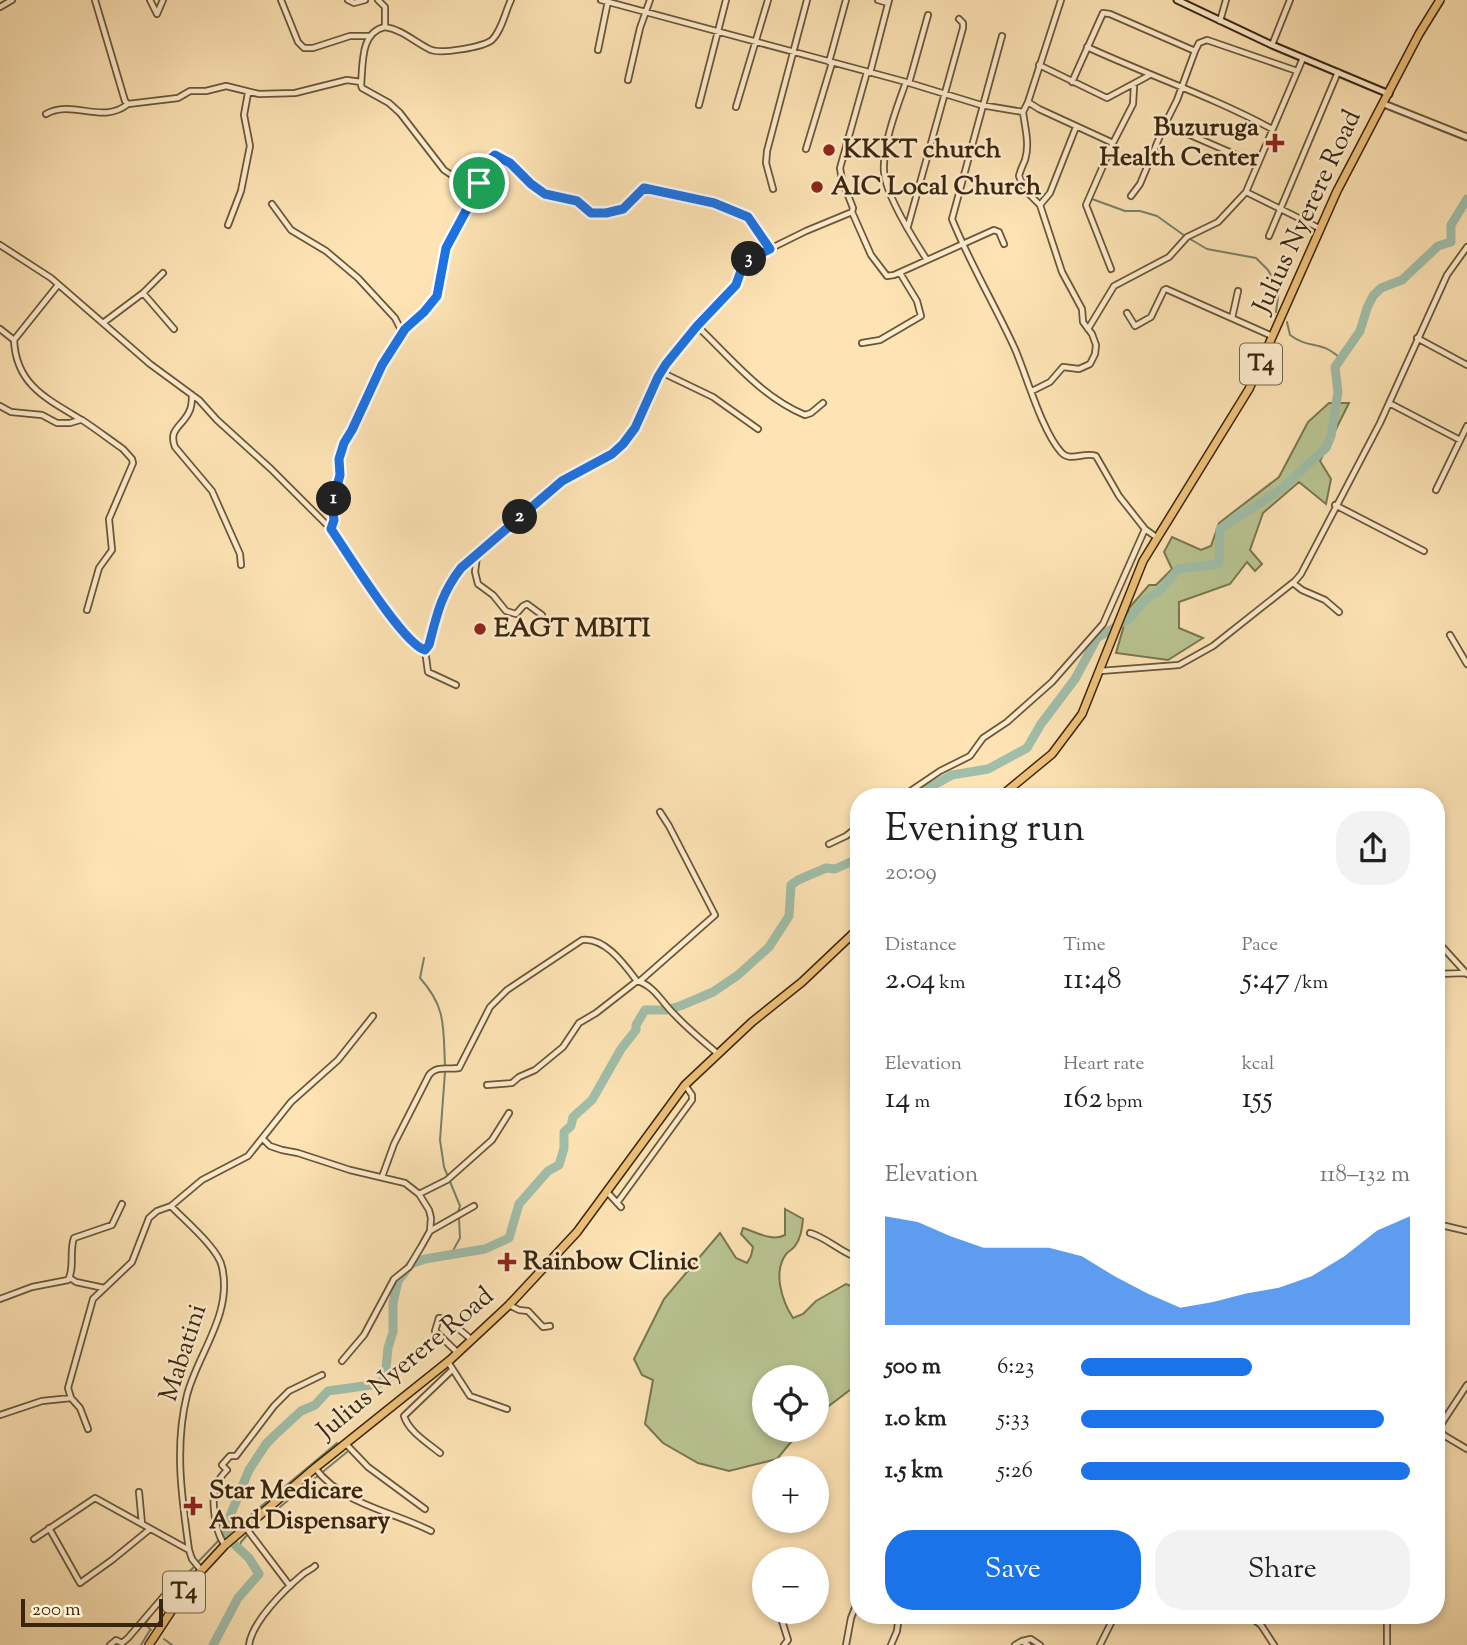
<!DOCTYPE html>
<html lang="en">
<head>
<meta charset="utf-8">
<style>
  :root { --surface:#fff; --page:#f2f2f2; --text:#202124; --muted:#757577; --accent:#1a73e8 }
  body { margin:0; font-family:"Sorts Mill Goudy",serif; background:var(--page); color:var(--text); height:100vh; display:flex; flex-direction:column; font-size:26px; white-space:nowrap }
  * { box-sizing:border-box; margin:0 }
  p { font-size:23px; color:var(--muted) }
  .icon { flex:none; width:38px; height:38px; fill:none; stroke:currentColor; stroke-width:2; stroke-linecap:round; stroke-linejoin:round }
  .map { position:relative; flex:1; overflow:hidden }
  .sheet { position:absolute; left:850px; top:788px; width:595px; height:836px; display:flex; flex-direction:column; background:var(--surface); border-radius:28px; box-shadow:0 4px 10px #0003 }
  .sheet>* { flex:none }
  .buttons { position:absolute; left:752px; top:1365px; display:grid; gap:14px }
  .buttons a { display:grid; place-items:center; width:77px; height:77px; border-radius:50%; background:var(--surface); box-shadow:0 4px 10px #0003; font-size:35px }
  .scale { position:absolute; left:21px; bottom:18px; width:142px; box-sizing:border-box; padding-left:7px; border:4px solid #39260d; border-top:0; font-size:19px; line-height:24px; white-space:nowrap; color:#39260d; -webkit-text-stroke:5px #feedcf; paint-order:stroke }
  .pin { position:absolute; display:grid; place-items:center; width:60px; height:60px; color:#fff; margin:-30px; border:4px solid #fff; border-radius:50%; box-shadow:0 2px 7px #0007 }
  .km { position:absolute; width:35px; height:35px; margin:-18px; border-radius:50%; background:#222; color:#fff; font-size:19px; line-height:35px; text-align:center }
  .round { display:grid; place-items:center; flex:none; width:74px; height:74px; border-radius:28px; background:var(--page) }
  .headline { display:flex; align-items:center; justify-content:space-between; height:119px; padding:0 35px }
  h1 { font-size:38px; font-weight:600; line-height:52px }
  .metrics { display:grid; grid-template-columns:repeat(3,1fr); gap:10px; height:119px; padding:7px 35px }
  .metrics div { display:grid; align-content:center }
  .metrics b { font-size:30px; font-weight:600 }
  .metrics small { font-size:19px; font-weight:400 }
  .metrics p { font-size:19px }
  .chart { height:196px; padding:14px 35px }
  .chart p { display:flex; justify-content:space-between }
  .chart svg { width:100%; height:126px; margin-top:7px; fill:var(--accent); opacity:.7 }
  .button { display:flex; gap:14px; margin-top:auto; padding:14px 35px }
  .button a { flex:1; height:80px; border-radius:28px; background:var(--accent); color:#fff; font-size:28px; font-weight:600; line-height:80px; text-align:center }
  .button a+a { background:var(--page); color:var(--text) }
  ul { padding:0 35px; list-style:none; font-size:23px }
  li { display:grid; grid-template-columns:112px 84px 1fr; align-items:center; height:52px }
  li i { height:18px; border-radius:9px; background:var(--accent) }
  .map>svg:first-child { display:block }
  .green { fill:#b9c593; stroke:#797650; stroke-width:2 }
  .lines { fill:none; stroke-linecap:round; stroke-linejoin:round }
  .stream { stroke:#77826b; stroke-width:2 }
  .river { stroke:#a0bfaa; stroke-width:9 }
  .minor-casing { stroke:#6a5637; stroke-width:8 }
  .tertiary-casing { stroke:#6a5637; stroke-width:9 }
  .secondary-casing { stroke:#39260d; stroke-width:9 }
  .trunk-casing { stroke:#39260d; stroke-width:10 }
  .minor { stroke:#feedcf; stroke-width:4.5 }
  .tertiary { stroke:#feedcf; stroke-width:5 }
  .secondary { stroke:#feedcf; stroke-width:5 }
  .trunk { stroke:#efc27a; stroke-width:7 }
  .route-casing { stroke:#fff; stroke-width:14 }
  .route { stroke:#1a73e8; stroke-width:9 }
  .poi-dot { fill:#8f2418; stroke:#feedcf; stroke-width:2.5 }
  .labels { text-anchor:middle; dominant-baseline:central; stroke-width:5; stroke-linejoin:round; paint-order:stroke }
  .shield { fill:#feedcf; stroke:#746247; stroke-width:2 }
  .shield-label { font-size:24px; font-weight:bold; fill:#39260d }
  .poi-label { font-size:26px; font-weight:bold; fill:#39260d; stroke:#feedcf; text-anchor:start }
  .street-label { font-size:26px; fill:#39260d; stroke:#feedcf }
</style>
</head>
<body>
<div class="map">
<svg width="1467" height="1645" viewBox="0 0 1467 1645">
  <rect width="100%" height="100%" fill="#fee4b5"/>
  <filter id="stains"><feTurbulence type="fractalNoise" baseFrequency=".00286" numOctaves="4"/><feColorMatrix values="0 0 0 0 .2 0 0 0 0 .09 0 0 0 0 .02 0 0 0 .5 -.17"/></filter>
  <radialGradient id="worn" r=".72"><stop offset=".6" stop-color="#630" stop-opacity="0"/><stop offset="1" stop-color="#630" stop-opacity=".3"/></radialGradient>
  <!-- green -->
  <path class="green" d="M1329,403H1349L1320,461L1331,479L1326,504L1299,482L1263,513L1250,550L1262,564L1255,571L1247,562L1230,584L1179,602V628L1203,638L1168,660L1116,653L1129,608L1149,585H1156L1172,569L1164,552L1172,537L1201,550L1211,546L1219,523L1279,477L1308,422Z
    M785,1209L803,1219C802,1228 801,1238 795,1246C793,1249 789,1251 787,1253C772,1271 782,1301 793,1318L803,1314L816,1301L846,1284L859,1289V1383L817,1415V1377H765V1430H801L777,1459L729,1471L698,1463L663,1443L645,1424L653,1380L642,1375L634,1359L664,1299L720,1233L736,1258L747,1263L751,1256L753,1247L741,1234L743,1228C756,1232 772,1242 785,1235Z"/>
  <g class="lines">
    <!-- stream -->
    <path class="stream" d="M1092,199L1125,211H1140L1157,216L1185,236
      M1190,239L1207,249L1256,258L1268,270L1279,289L1276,312
      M1287,322L1290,335C1310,350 1320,339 1341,359
      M424,958L420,978C447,1008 443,1028 445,1066
      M445,1072L440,1140L444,1167L460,1206L458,1212
      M450,1256L460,1238L459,1218
      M280,1507L347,1452
      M271,1514L275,1511
      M227,1530L234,1529L337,1443
      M252,1530L256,1526
      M239,1549L241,1542L248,1534
      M198,1562L219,1540
      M164,1599L168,1598L180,1580L194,1567
      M151,1630L145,1624L154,1611
      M164,1639L172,1645
      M141,1645L150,1630"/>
    <!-- river -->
    <path class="river" d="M914,796L952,775L988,769L1027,748L1041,724L1075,679L1097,638L1130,618L1145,600L1160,591L1178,569L1219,564L1220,529L1281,489L1326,448L1331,436L1338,392L1335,367L1360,331L1367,308L1373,296L1381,288L1402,280L1438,246L1451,242V225L1467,199
      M227,1534L230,1516L249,1470L266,1444L275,1435L301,1411L315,1405L328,1391L378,1384L385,1379L388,1348L393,1332V1303L398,1281L411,1264L425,1259L485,1249L509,1238L519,1204L548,1171L559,1165L564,1148V1132L571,1126L573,1117L592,1100L621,1049L636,1030V1025L645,1010H666L680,1006L713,992L738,975L769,947L789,916L791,885L798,880L826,868L835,869L855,860L859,853
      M213,1645L238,1598L259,1574L249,1558L235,1545"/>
    <defs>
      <path id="minor" d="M95,0L125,101L128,104L178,98L190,91H206L226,86L259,94L295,93L347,80L361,82
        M150,0L157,14L163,0
        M281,0L298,42L304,48H313L350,36H369
        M348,0L354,3L365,0
        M378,0L385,7V27
        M601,0L906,82L981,105L1023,112L1028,102L1061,0
        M878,0L888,3
        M0,7L12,0
        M1220,21L1226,0
        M1002,36L952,219C970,264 995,305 1015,349C1027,377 1042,431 1061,452C1070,463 1085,451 1096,456L1119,496L1145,529L1156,537
        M1272,45L1290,0
        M1087,47C1148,75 1213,97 1272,129
        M598,50L608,1
        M1195,51L1199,43L1207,40L1297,71
        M829,62L846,0
        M1039,65L1107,98L1148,76
        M870,73L889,0
        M628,80L640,28L650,0
        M906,82C897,107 882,146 884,172C886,196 914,240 927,260
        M1072,82L1103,13L1110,14L1195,51L1177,100L1165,124L1257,164
        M909,83L928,15
        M1028,102L1039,109L1113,143L1086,205L1111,269
        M699,105L726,0
        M736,107L768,0
        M1023,112C1025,128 1030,144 1025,160C1023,165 1020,171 1019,176L1025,190L1040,205L1062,272L1082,309L1083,322L1092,334L1096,345L1095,354L1090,364L1079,369L1063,367L1050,382L1032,391
        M46,114C73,99 102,125 128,104
        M1113,143L1133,104L1134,86
        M806,149L832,63
        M479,183L453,176L444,170L400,113L389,103L362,88L361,85C363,65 360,32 385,27C403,30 413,41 429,49C439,55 483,47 492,40C502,30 505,12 511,0
        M773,189L766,163L767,151L807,0
        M1246,192L1319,228
        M1131,196L1140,184L1165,124
        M272,204L291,230L326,251L358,278L395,318L402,332
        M1040,205L1050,193L1076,127
        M852,212L871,255L887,276L894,275L994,230L999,232L1004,244
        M228,225L241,191L250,146L244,115L248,93
        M908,226L963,28V23L959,19
        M1269,236L1338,72
        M0,245L51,278L150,364L199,400L217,420L271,469L331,529L400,628L418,648L425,650L430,645C437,613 440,595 461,568L562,481L612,454L623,444L635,428L658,377L666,364L697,326L736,285L743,262L806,231L852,212L853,208L842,180L840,168L867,72
        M58,285L14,340C16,385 47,399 82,420C96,429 110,440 123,449L132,459L133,463L109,519L112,550L99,568L87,610
        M143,293L174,329
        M1127,313L1135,326L1151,317L1164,290L1166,289L1272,336
        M1232,318L1238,291
        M103,323L143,293L163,273
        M697,326C731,358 760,396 805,415L811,413L823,403
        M0,329L14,340
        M1088,329L1114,286L1169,257L1187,237L1218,222L1246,192L1303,58
        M1417,338L1467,365
        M862,343L880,340L921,316L917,301L900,273
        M661,372L713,397L758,429
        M192,395C192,401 192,407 189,412C182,427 168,429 175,447L212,491L240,554L241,565
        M1389,403L1460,440
        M0,406L11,412L42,415L57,423H70L80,420
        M1436,490L1467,426
        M1335,505L1424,551
        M331,529L334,520L333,505L340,475L339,459L344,443L355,426L382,365L405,329L437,296L445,248L474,196L487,162L493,155L510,163L531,184L545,194L577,201L591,213H605L623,209L644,188L714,203L748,217L770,249
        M477,556L475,572L478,584L493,595L506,611L516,614L523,606L527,604L542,615
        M1293,583L1302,590L1325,600L1339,612
        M1450,635L1467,664
        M425,650L428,672L456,685
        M1100,671L1179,665L1213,646L1295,581L1301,574L1380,423L1447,275L1467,247
        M903,796L940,771L970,756L983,738L1007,722L1052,682L1103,624L1145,529
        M829,844L846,836L859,826
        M1437,941L1467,974
        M1437,974L1466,973
        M640,981L715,915L669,826L660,812
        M487,1085L512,1083L519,1077L535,1070L563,1047L579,1023L596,1013L637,981C654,985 663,1004 675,1015C688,1029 703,1041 718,1054
        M263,1139L270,1146L282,1150L298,1153L350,1170L405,1183L419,1194L429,1210L431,1218L430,1231L421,1247L409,1267L394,1279L364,1335L342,1361
        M382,1177L394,1144L429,1075C437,1065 448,1070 459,1068L490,1007L507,990L582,940C605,937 624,964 637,981
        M608,1193L621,1207
        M419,1194L447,1180L492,1140L509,1113
        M617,1203L692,1100V1095L685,1085
        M171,1206C184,1220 219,1249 222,1267C233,1314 198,1353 187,1395C174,1447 182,1499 189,1550L192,1559L201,1570
        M1437,1220L1441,1225L1467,1231
        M430,1231L474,1206
        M810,1233C828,1238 842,1254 859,1258
        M70,1278L76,1282L104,1288
        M0,1299L32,1287L68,1280C75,1268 69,1251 74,1238L112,1225L122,1204
        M509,1305L519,1310L528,1311L543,1327L550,1326
        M458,1353L435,1331L439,1318L447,1319L472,1340
        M448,1362L470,1396L507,1409
        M71,1398L68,1388L93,1299L132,1262L149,1218L157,1211L171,1206L202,1180L248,1156L291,1102L338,1060L373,1016
        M0,1415L42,1401L71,1398L80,1408L88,1429
        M1437,1428L1445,1436L1467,1449
        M1438,1429L1467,1385
        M346,1444L368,1467L425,1509
        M440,1453C428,1443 409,1432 404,1416L452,1370
        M315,1468C343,1505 392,1511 431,1531
        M139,1492L142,1524
        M49,1528L80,1583L112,1560L150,1529
        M246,1528L290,1586
        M34,1539L95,1498L189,1550
        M225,1545C215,1533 210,1498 217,1484C219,1479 223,1474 227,1470L222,1465L230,1456H236L274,1406L289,1391L322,1375
        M783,1612L782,1621L788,1640L784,1645
        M1248,1615L1261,1625L1274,1645
        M1387,1615V1645
        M1022,1641L1031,1639L1040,1645
        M110,1645L116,1640L122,1643L128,1638L164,1596
        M249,1645C252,1622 284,1590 302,1575C306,1571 311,1570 315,1566
        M846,1645L851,1618L859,1598
        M891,1645L897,1631L899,1615
        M1015,1645L1022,1641L1028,1645
        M1100,1645L1115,1615"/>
      <path id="tertiary" d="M1384,104L1467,137"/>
      <path id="secondary" d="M1177,0L1272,45L1389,94"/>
      <path id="trunk" d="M1001,796L1052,754L1082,714L1143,561L1249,389L1337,191L1419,34L1440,0
        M149,1645L189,1584L225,1545L315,1468L450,1360L509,1305L577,1232L685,1085L752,1022L802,982L859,928"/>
    </defs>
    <!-- minor casing -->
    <use href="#minor" class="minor-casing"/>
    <!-- tertiary casing -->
    <use href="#tertiary" class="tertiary-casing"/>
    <!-- secondary casing -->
    <use href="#secondary" class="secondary-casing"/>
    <!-- trunk casing -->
    <use href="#trunk" class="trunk-casing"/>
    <!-- minor -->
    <use href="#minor" class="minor"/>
    <!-- tertiary -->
    <use href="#tertiary" class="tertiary"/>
    <!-- secondary -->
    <use href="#secondary" class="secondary"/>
    <!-- trunk -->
    <use href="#trunk" class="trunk"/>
  </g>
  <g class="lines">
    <defs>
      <path id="route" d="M495,155L510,163L531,184L545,194L577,201L591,213H606L623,209L644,188L714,203L748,217L770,249L744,262L736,285L697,326L666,364L658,377L635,428L623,444L612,454L562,481L461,568C441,594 437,614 429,645L425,650C403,644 347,552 331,529L334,520L332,505L340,475L339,459L344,443L352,430L382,365L405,329L424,312L437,296L446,248L474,196L487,162Z"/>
    </defs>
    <!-- route casing -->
    <use href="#route" class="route-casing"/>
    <!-- route -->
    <use href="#route" class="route"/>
  </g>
  <!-- markers -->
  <g class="poi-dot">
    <path d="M1271.5 132.5h7v7h7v7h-7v7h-7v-7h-7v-7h7z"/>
    <circle cx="829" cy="150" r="7"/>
    <circle cx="817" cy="187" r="7"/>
    <circle cx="480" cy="629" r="7"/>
    <path d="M503.5 1251.5h7v7h7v7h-7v7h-7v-7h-7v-7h7z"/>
    <path d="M189.5 1495.5h7v7h7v7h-7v7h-7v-7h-7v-7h7z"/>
  </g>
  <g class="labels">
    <!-- shield labels -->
    <g class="shield">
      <rect x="1240" y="343.5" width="42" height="41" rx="5"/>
      <rect x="163" y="1571.5" width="42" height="41" rx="5"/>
    </g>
    <g class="shield-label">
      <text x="1261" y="364">T4</text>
      <text x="184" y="1592">T4</text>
    </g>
    <!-- poi labels -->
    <g class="poi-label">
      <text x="1259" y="128" text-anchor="end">Buzuruga<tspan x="1259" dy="30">Health Center</tspan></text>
      <text x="843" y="150">KKKT church</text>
      <text x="831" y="187">AIC Local Church</text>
      <text x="494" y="629">EAGT MBITI</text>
      <text x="523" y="1262">Rainbow Clinic</text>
      <text x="209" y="1491">Star Medicare<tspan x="209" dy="30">And Dispensary</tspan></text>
    </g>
    <!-- street labels -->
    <g class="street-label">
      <text transform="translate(1308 212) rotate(-65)">Julius Nyerere Road</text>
      <text transform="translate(184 1353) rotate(-72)">Mabatini</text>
      <text transform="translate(406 1364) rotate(-40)">Julius Nyerere Road</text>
    </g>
  </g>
  <rect width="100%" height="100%" filter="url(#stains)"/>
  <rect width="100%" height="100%" fill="url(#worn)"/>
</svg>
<div class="buttons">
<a><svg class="icon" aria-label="locate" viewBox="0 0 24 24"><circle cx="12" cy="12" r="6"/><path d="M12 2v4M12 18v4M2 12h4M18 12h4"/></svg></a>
<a>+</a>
<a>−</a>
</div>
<div class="scale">200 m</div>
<div class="pin" style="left:479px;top:183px;background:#1e9e55"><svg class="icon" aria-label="arrive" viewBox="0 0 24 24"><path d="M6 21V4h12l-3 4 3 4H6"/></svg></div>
<b class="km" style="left:334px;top:499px">1</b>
<b class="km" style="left:520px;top:517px">2</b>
<b class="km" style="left:749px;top:259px">3</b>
<section class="sheet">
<div class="headline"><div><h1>Evening run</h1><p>20:09</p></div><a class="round"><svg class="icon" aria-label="share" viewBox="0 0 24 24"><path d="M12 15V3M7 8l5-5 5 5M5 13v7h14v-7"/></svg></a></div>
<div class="metrics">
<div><p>Distance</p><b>2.04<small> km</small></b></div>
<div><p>Time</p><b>11:48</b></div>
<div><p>Pace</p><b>5:47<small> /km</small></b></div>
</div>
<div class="metrics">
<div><p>Elevation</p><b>14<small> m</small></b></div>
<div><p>Heart rate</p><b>162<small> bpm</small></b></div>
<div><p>kcal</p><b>155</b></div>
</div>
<div class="chart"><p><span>Elevation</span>118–132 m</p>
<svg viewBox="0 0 160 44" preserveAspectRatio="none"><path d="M0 44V6L10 8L20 13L30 17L40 17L50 17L60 20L70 27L80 33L90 38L100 36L110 33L120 31L130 27L140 20L150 11L160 6V44z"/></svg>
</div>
<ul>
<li><b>500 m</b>6:23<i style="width:52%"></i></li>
<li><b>1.0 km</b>5:33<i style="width:92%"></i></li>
<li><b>1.5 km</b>5:26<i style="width:100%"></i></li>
</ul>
<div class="button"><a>Save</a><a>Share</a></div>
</section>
</div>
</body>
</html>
